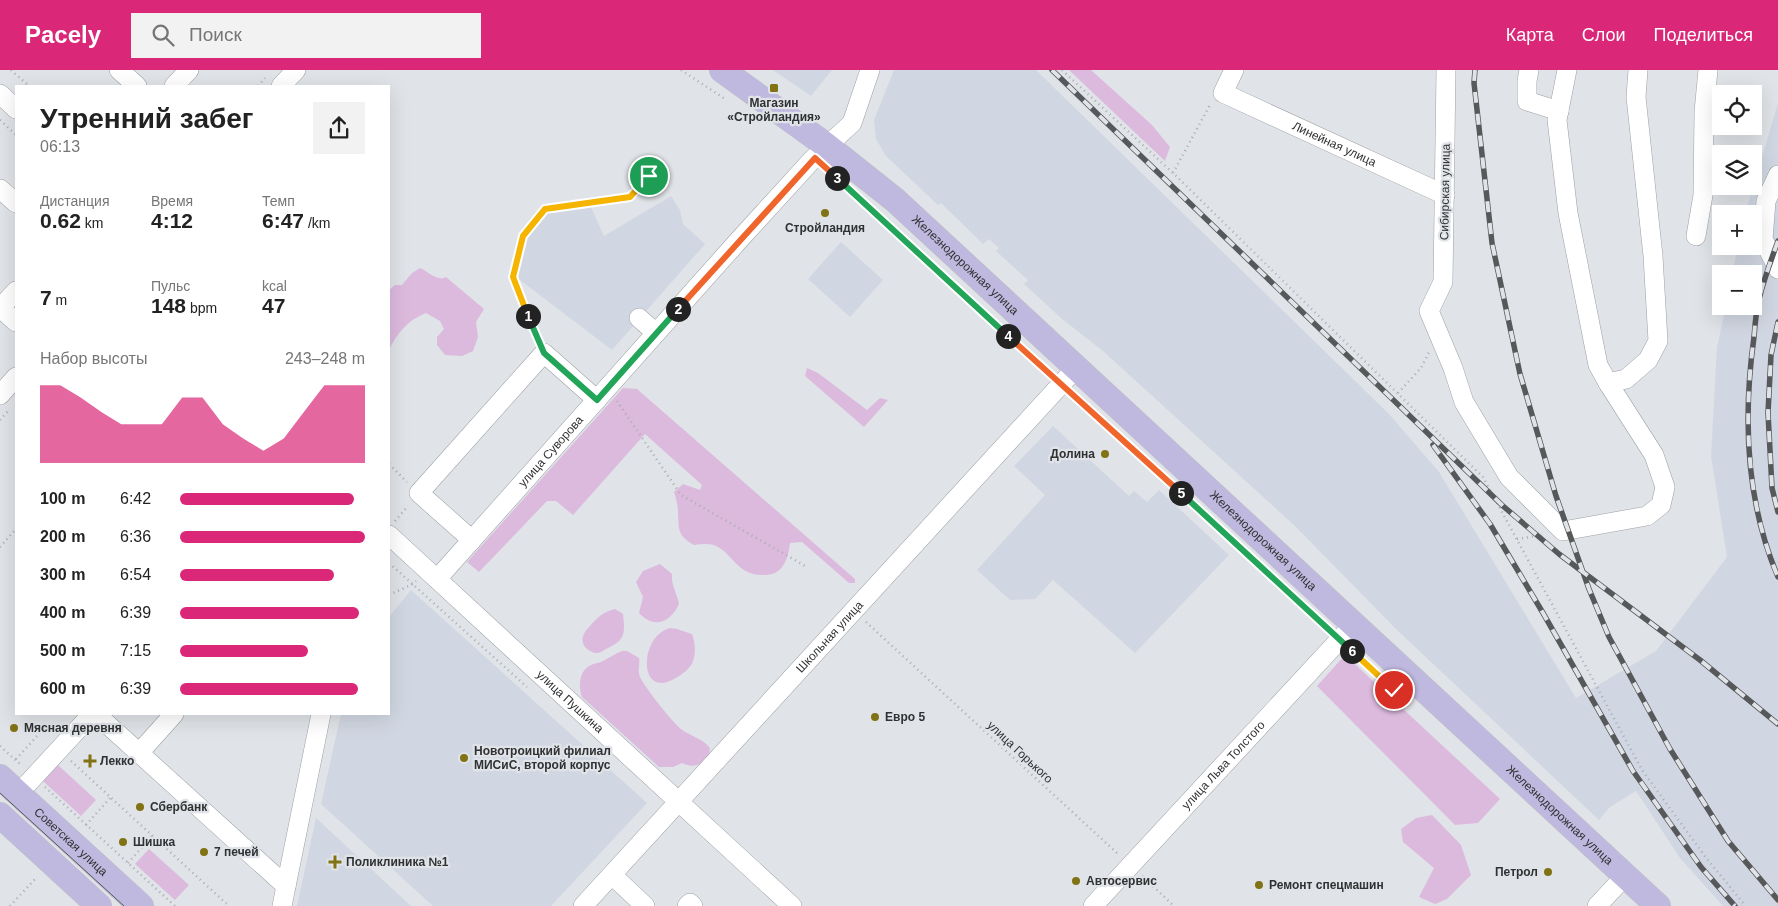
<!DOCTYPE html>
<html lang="ru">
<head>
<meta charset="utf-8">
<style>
  :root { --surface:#fff; --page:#f2f2f2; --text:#222; --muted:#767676; --accent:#db2777 }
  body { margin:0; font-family:Helvetica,sans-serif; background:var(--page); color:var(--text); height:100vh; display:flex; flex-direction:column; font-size:19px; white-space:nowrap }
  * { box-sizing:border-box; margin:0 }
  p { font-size:16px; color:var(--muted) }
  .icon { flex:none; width:28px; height:28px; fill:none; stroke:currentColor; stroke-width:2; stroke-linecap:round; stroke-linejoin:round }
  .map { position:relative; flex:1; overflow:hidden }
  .details { position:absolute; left:15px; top:15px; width:375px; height:630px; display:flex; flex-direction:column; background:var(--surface); border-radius:0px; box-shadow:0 5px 20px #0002 }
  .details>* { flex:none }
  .buttons { position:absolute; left:1712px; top:15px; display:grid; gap:10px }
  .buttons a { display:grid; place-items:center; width:50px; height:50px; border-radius:0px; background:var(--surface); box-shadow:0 5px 20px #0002; font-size:25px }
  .pin { position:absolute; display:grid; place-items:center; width:42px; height:42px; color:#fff; margin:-21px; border:2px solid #fff; border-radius:50%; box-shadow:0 1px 5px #0007 }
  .km { position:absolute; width:25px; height:25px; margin:-12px; border-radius:50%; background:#222; color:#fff; font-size:14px; line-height:25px; text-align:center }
  .round { display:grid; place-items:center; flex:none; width:52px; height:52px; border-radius:0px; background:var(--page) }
  .head { display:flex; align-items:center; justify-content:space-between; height:85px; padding:0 25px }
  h1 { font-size:28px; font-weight:600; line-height:38px }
  .stats { display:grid; grid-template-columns:repeat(3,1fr); gap:8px; height:85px; padding:5px 25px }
  .stats div { display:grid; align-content:center }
  .stats b { font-size:21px; font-weight:600 }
  .stats small { font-size:14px; font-weight:400 }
  .stats p { font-size:14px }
  .chart { height:140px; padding:10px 25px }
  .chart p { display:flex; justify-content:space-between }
  .chart svg { width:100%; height:90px; margin-top:5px; fill:var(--accent); opacity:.7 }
  ul { padding:0 25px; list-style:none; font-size:16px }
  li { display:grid; grid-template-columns:80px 60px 1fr; align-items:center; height:38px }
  li i { height:12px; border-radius:6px; background:var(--accent) }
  header { display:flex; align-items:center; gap:30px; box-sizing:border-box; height:70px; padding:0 25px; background:var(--accent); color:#fff }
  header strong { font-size:24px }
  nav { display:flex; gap:28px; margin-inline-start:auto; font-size:18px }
  .search { width:350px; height:45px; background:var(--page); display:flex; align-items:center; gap:12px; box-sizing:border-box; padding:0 18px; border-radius:0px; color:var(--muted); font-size:19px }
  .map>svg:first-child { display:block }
  .built { fill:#d1d7e2 }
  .green { fill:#dcbade }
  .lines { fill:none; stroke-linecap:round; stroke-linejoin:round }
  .minor-casing { stroke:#9da0a4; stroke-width:20 }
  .major-casing { stroke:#c1c1c2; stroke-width:26 }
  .path { stroke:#a9acaf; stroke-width:2.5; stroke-dasharray:1 4; stroke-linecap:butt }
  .minor { stroke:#fff; stroke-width:19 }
  .major { stroke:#bfb9df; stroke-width:25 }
  .tram { stroke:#56585a; stroke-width:1 }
  .rail-casing { stroke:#56585a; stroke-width:5.5 }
  .rail { stroke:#e0e3e7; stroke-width:4; stroke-dasharray:11; stroke-linecap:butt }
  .split-1-casing { stroke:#fff; stroke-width:10 }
  .split-2-casing { stroke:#fff; stroke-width:10 }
  .split-3-casing { stroke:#fff; stroke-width:10 }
  .split-4-casing { stroke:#fff; stroke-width:10 }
  .split-5-casing { stroke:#fff; stroke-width:10 }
  .split-6-casing { stroke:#fff; stroke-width:10 }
  .split-7-casing { stroke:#fff; stroke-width:10 }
  .split-1 { stroke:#f5b400; stroke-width:6 }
  .split-2 { stroke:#22a559; stroke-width:6 }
  .split-3 { stroke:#f0652b; stroke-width:6 }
  .split-4 { stroke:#22a559; stroke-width:6 }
  .split-5 { stroke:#f0652b; stroke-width:6 }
  .split-6 { stroke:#22a559; stroke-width:6 }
  .split-7 { stroke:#f5b400; stroke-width:6 }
  .poi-dot { fill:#817213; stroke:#e0e3e7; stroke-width:2 }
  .labels { text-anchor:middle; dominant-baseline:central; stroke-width:4.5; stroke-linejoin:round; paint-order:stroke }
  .poi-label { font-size:12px; font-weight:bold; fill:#303133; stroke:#e0e3e7; text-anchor:start }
  .street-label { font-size:12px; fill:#303133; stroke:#e0e3e7 }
</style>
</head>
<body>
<header>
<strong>Pacely</strong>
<div class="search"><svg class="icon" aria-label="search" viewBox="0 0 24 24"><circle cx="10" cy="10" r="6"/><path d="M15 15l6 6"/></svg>Поиск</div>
<nav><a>Карта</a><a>Слои</a><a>Поделиться</a></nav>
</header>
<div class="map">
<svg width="1778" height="836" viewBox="0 0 1778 836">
  <rect width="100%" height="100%" fill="#e0e3e7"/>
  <!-- built -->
  <path class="built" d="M773,0H832L811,26Z
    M894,0H1036L1389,344L1439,402L1576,628L1656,581L1727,487L1711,386L1717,277L1726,236H1754V204H1732L1738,176H1754V144H1745L1778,33V836H1723L1680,788L1636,721L1610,737L1599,750L1398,561L1295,456L1103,281L1062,249L1024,214L1028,210L996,181L999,178L989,169L983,174L941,133L938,135L886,86L876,69L874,50Z
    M671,126L680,140L683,154L705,174L612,280L516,207L527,168L550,141L590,135L604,166Z
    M841,172L883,210L850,247L808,209Z
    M1053,356L1129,426L1134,421L1147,432L1159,420L1229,485L1135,583L1053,510L1035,529L1010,530L977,500L1045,425L1014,396Z
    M411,520L647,733L551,836H433L321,734L341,644H389V547Z
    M316,748L411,836H297Z"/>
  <!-- green -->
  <path class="green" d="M1069,0H1091L1152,55L1170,77L1165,91Z
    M420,198C429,202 438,212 446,207L484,239L476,252L478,267L473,281L462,286L445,285L437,275V267L444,259L440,251L426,243C408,250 397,263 389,280V220L395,215H402L412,203Z
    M807,298L818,303L867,340L880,328L888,330L864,357L805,306Z
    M623,318L637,319L855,509V513H849L802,472L790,473C788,489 783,506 763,505C757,505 750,504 744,500C734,494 728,482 718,477C711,473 702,474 694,475C677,465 679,460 678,442C678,435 676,428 674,422L683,414L700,420L702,415L645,364L573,445L556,431H547L479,502L467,492Z
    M660,494L672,504C671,515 677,523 679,534C670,553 654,559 639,543L643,527L636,512L643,501Z
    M615,539L623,544C625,562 626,570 608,578C605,579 603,581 601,582C597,584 594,583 590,581C579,574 581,565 590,556C598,547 603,542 615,539Z
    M670,558L677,559L692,564C695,572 696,583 693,591C691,600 672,612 663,613C645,614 645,591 649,580C653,569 659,561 670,558Z
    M622,581H627L639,588C640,594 638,599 639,604C640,612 673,653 681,659C690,666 702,668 710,678L709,686L707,692C697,695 692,698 682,693L673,697H659L582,627C578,617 579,600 591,595C595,593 600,593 603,591C610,587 615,584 622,581Z
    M1345,585L1500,729L1478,753L1455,755L1317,616Z
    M58,695L96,730L81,746L43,711Z
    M1432,745L1461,775L1471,805L1447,829L1435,834L1419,827L1434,798L1403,772L1401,759L1416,748Z
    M149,779L189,815L175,830L135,794Z"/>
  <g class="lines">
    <defs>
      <g id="minor">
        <path d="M119,0L137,16"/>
        <path id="s1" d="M1234,0L1223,23L1445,125"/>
        <path d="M1446,0L1443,212L1429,241L1453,298L1464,332L1509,407L1563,461L1647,446L1661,435L1665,417L1654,385L1608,313"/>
        <path d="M1529,0L1527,11V31L1559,41"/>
        <path d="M1567,0L1557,50L1568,143L1598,295L1608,313L1626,309L1648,290L1658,271L1653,186L1636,27L1638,0"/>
        <path d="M174,16L189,0"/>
        <path d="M281,16L296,0"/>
        <path d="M0,24L16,39"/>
        <path d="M1778,105L1766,131L1763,169L1778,199"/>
        <path d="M0,119L16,133"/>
        <path d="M1696,166L1703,125L1704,42L1708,0"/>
        <path d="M0,238L16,221"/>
        <path d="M0,238L16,252"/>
        <path d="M639,248L656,263"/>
        <path d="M0,325L16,307"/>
        <path id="s2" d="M389,465L792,836"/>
        <path d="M472,470L419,423L544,283L597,330"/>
        <path id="s3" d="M437,509L739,170L812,90L852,53L870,0"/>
        <path d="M96,644L286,816"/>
        <path d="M139,683L174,644"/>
        <path d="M18,724L92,644"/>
        <path d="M612,805L645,836"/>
        <path d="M282,836L321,644"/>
        <path id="s4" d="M583,836L1076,298"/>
        <path d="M687,836L690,833L693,836"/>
        <path id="s5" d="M1093,836L1354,554"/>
        <path d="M1597,836L1625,806"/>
      </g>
      <g id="major">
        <path id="s6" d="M722,0L827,76L895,130L1658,836"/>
        <path id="s7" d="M0,707L141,836"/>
        <path d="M0,745L99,836"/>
      </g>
    </defs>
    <!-- minor casing -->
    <use href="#minor" class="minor-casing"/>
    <!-- major casing -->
    <use href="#major" class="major-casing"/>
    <!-- path -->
    <path class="path" d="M11,0L29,16
      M681,0L725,29
      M1062,0L1173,103L1483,407L1642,700L1707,789L1744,834L1742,836
      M258,16L265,8
      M0,50L16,65
      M1173,103L1211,33
      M861,131L1049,303
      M537,268L513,207L523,166L545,139L630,127L649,106
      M1398,323L1421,298L1429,282
      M617,331L681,425L807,497
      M0,350L9,340
      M389,394L407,412
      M395,451L408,436
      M1517,469L1542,465
      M0,477L16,459
      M389,493L527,617
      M389,525L413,514L416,511
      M866,552L1118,784
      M0,676L21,695
      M16,689L40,663
      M71,691L229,836
      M45,717L175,836
      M86,755L110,728
      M128,793L152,766
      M1142,806L1174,836
      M10,836L37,807"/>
    <!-- minor -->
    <use href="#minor" class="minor"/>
    <!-- major -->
    <use href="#major" class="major"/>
    <!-- tram -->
    <path class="tram" d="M0,723L124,836"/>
    <defs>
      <path id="rail" d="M1052,0L1503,436L1559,484L1700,590L1778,654
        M1475,0L1474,13L1492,173L1520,304L1556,426L1589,519L1609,567L1670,679L1728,771L1778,830
        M1778,171C1771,190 1764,209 1759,229C1756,241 1755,254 1754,267C1743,346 1746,432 1778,507
        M1778,252L1771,285L1768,343L1772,418L1778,442
        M1433,375L1490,454L1543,543L1633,701L1701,797L1735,836"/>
    </defs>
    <!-- rail casing -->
    <use href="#rail" class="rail-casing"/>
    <!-- rail -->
    <use href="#rail" class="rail"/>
  </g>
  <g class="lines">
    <defs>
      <path id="split-1" d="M528,246L513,207L523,166L545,139L630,127L649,106"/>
      <path id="split-2" d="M528,246L544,283L597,330L678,239"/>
      <path id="split-3" d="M678,239L815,88L837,108"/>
      <path id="split-4" d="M837,108L1008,266"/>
      <path id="split-5" d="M1008,266L1181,423"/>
      <path id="split-6" d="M1181,423L1352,581"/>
      <path id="split-7" d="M1352,581L1394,620"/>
    </defs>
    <!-- split-1 casing -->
    <use href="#split-1" class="split-1-casing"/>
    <!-- split-2 casing -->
    <use href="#split-2" class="split-2-casing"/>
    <!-- split-3 casing -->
    <use href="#split-3" class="split-3-casing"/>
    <!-- split-4 casing -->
    <use href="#split-4" class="split-4-casing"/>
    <!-- split-5 casing -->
    <use href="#split-5" class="split-5-casing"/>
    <!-- split-6 casing -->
    <use href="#split-6" class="split-6-casing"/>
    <!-- split-7 casing -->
    <use href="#split-7" class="split-7-casing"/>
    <!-- split-1 -->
    <use href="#split-1" class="split-1"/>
    <!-- split-2 -->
    <use href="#split-2" class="split-2"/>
    <!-- split-3 -->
    <use href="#split-3" class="split-3"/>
    <!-- split-4 -->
    <use href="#split-4" class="split-4"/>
    <!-- split-5 -->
    <use href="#split-5" class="split-5"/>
    <!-- split-6 -->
    <use href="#split-6" class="split-6"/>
    <!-- split-7 -->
    <use href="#split-7" class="split-7"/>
  </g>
  <!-- markers -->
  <g class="poi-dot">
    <rect x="769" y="13" width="10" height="10" rx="2.5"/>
    <circle cx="825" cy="143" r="5"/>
    <circle cx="1105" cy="384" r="5"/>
    <circle cx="875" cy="647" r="5"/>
    <circle cx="14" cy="658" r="5"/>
    <circle cx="464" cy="688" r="5"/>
    <path d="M87.5 683.5h5v5h5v5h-5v5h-5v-5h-5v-5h5z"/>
    <circle cx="140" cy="737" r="5"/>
    <circle cx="123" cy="772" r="5"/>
    <circle cx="204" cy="782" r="5"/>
    <path d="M332.5 784.5h5v5h5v5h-5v5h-5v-5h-5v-5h5z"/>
    <circle cx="1548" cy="802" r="5"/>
    <circle cx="1076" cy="811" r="5"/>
    <circle cx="1259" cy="815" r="5"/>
  </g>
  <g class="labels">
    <!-- poi labels -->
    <g class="poi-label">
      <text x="774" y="33" text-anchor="middle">Магазин<tspan x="774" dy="14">«Стройландия»</tspan></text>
      <text x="825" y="158" text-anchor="middle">Стройландия</text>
      <text x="1095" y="384" text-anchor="end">Долина</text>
      <text x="885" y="647">Евро 5</text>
      <text x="24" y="658">Мясная деревня</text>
      <text x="474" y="681">Новотроицкий филиал<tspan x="474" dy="14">МИСиС, второй корпус</tspan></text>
      <text x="100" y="691">Лекко</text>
      <text x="150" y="737">Сбербанк</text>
      <text x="133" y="772">Шишка</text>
      <text x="214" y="782">7 печей</text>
      <text x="346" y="792">Поликлиника №1</text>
      <text x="1538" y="802" text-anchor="end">Петрол</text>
      <text x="1086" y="811">Автосервис</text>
      <text x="1269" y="815">Ремонт спецмашин</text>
    </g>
    <!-- street labels -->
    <g class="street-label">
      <text stroke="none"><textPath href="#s1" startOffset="148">Линейная улица</textPath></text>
      <text transform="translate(1445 122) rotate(-89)">Сибирская улица</text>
      <text stroke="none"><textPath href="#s6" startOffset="312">Железнодорожная улица</textPath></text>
      <text stroke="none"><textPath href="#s3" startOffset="171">улица Суворова</textPath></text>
      <text stroke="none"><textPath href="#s6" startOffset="718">Железнодорожная улица</textPath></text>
      <text stroke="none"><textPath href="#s4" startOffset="365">Школьная улица</textPath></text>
      <text stroke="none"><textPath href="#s2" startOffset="246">улица Пушкина</textPath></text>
      <text transform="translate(1020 682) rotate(43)">улица Горького</text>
      <text stroke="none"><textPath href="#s5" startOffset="192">улица Льва Толстого</textPath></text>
      <text stroke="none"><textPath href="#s6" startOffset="1122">Железнодорожная улица</textPath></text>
      <text stroke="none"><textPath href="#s7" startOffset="96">Советская улица</textPath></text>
    </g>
  </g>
</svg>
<div class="buttons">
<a><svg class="icon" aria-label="locate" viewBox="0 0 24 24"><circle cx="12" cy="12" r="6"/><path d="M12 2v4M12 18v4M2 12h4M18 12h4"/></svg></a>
<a><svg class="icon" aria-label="layers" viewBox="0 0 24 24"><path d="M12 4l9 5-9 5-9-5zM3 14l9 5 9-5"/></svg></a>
<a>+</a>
<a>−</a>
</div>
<div class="pin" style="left:649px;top:106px;background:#1e9e55"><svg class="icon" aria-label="arrive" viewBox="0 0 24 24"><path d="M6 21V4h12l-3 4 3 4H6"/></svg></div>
<div class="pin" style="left:1394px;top:620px;background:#d93025"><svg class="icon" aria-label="check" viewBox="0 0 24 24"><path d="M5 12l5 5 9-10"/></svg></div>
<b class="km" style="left:528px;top:246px">1</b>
<b class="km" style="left:678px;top:239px">2</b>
<b class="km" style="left:837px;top:108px">3</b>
<b class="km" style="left:1008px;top:266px">4</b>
<b class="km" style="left:1181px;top:423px">5</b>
<b class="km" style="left:1352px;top:581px">6</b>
<section class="details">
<div class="head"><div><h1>Утренний забег</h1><p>06:13</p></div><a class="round"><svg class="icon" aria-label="share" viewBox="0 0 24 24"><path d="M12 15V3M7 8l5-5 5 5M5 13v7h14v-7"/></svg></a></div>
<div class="stats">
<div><p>Дистанция</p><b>0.62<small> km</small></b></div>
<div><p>Время</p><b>4:12</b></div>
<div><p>Темп</p><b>6:47<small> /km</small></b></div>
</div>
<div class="stats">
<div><b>7<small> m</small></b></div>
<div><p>Пульс</p><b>148<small> bpm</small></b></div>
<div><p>kcal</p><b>47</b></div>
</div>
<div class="chart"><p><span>Набор высоты</span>243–248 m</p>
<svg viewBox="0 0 160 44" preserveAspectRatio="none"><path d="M0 44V6L10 6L20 12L30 19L40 25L50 25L60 25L70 12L80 12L90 25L100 32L110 38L120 32L130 19L140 6L150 6L160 6V44z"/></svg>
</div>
<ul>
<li><b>100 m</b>6:42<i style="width:94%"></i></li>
<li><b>200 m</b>6:36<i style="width:100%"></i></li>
<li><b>300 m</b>6:54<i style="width:83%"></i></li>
<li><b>400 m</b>6:39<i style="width:97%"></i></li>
<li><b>500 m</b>7:15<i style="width:69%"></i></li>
<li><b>600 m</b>6:39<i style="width:96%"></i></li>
</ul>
</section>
</div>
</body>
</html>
